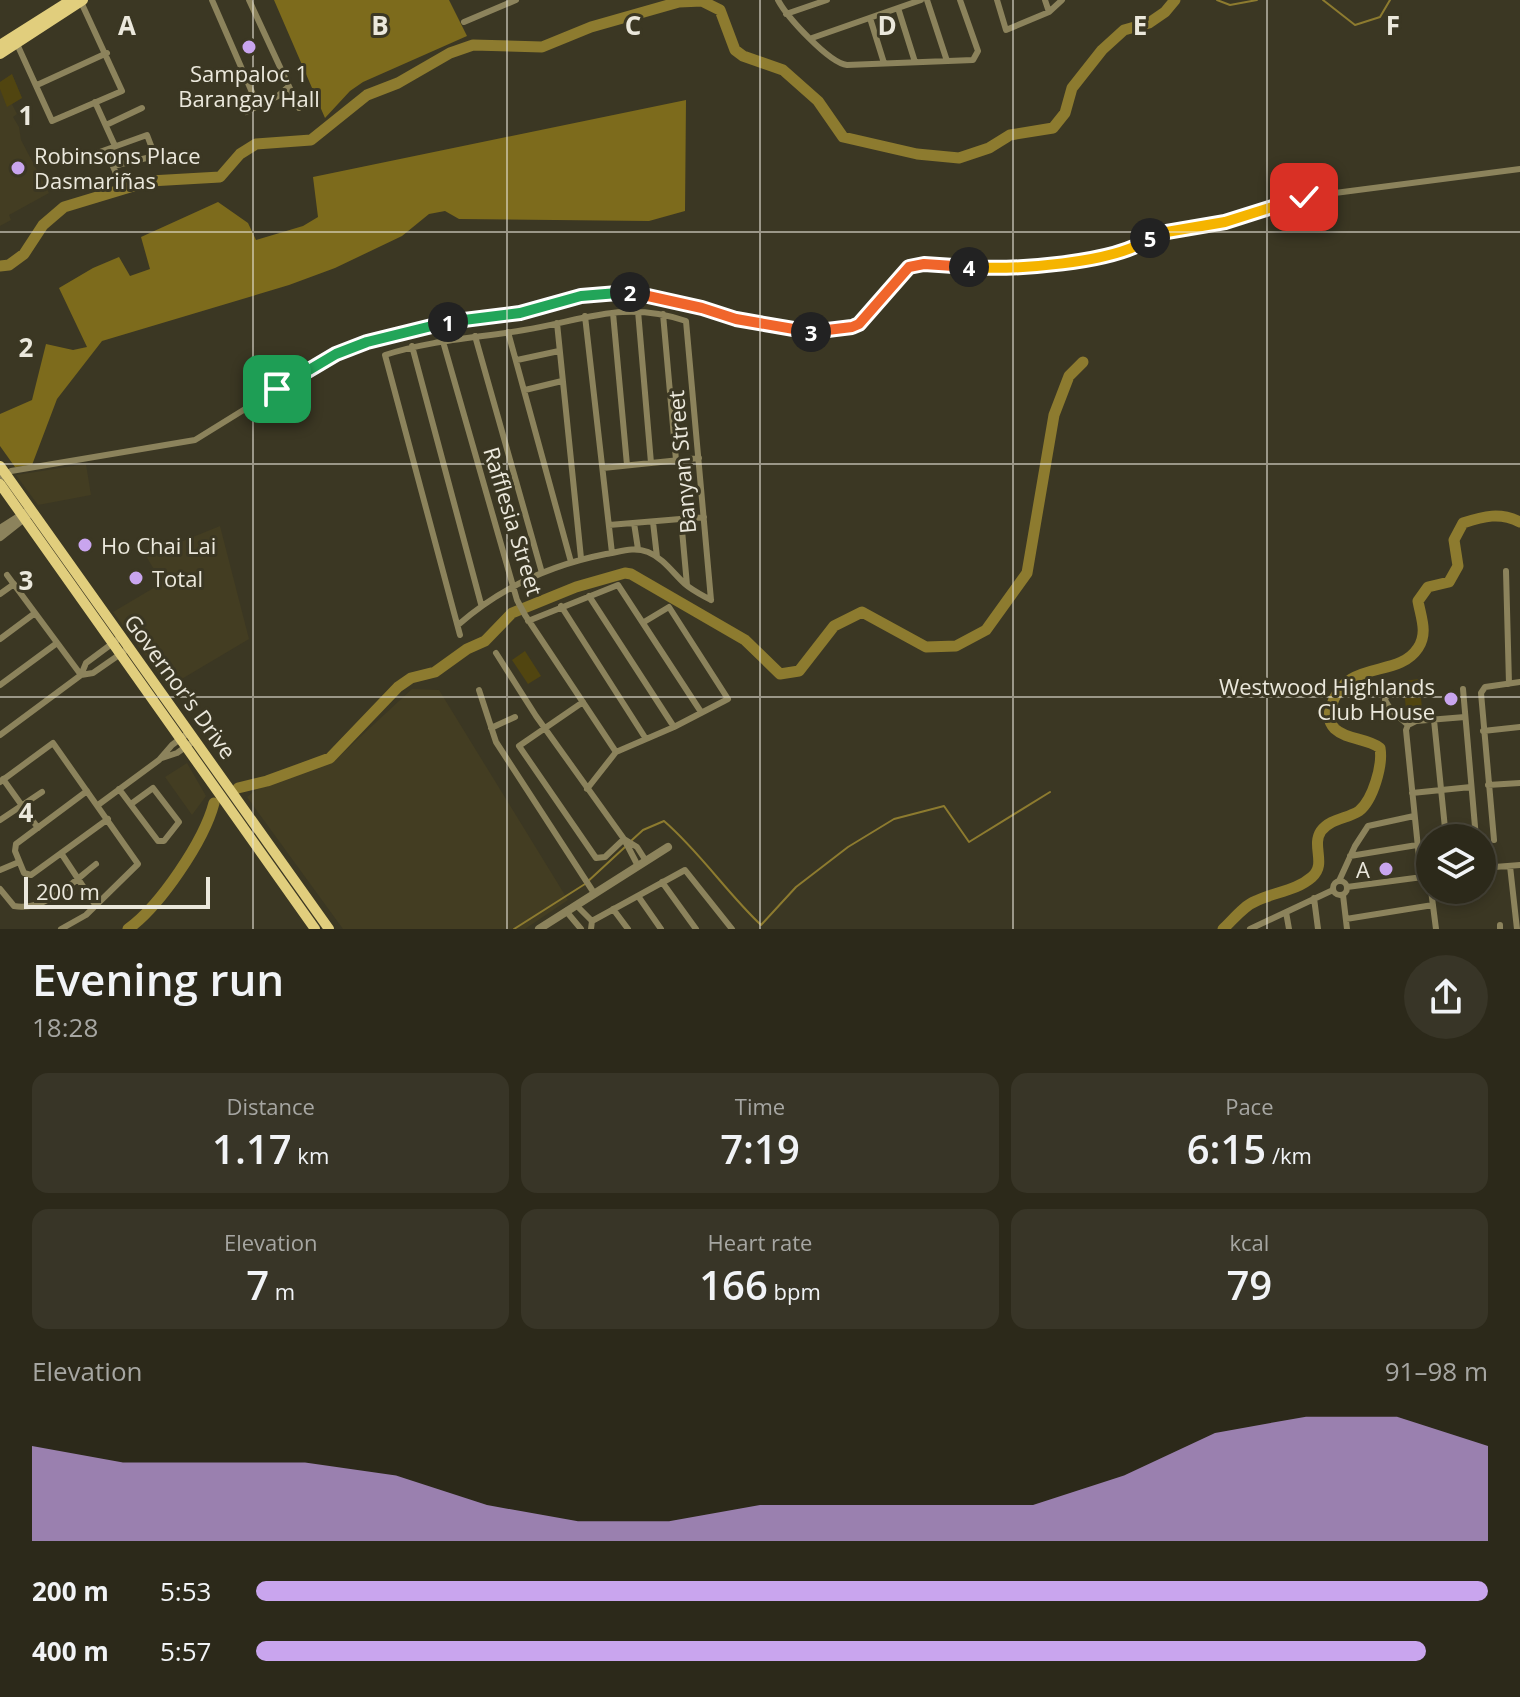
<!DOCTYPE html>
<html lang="en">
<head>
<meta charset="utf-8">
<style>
  :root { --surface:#2c291a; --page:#383527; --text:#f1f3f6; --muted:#a6a6a2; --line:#484539; --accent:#c9a5ee }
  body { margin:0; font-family:"Open Sans",sans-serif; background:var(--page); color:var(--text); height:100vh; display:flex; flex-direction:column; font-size:30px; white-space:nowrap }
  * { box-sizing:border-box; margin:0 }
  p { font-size:26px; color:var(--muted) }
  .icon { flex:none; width:44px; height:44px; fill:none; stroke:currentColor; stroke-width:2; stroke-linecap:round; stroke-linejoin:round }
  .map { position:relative; height:929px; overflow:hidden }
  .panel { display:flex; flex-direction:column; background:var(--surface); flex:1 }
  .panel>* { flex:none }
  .buttons { position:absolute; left:1416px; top:824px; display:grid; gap:16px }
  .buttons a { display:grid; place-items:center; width:80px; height:80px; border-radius:50%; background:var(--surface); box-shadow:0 4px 12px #0003,0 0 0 2px var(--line); font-size:40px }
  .scale { position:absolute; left:24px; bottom:20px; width:186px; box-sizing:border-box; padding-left:8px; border:4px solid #ebe8dc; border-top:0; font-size:22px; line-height:28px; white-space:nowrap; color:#ebe8dc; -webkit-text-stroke:6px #3b3723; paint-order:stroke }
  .pin { position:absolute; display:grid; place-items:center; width:68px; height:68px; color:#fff; margin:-34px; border-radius:16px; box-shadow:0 4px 12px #0006 }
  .km { position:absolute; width:40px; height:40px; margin:-20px; border-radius:50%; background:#222; color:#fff; font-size:22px; line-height:40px; text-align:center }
  .round { display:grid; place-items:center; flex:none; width:84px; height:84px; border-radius:42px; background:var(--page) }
  .summary { display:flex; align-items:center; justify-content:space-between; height:136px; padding:0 32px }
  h1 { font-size:44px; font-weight:600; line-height:60px }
  .figures { display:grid; grid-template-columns:repeat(3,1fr); gap:12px; height:136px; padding:8px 32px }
  .figures div { display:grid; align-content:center; border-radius:16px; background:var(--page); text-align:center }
  .figures b { font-size:40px; font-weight:600 }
  .figures small { font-size:22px; font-weight:400 }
  .figures p { font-size:22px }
  .chart { height:224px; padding:16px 32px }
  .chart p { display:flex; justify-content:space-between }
  .chart svg { width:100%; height:144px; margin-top:8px; fill:var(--accent); opacity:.7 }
  ul { padding:0 32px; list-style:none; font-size:26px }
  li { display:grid; grid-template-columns:128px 96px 1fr; align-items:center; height:60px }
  li i { height:20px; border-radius:10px; background:var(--accent) }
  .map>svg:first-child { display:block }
  .built { fill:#433d22 }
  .green { fill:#514510 }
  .forest { fill:#7d6b1c }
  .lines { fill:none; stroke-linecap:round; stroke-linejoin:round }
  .stream { stroke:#8d7b2f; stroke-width:2 }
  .river { stroke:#8d7b2f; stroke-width:11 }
  .minor { stroke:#8c835c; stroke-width:6 }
  .tertiary { stroke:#8c835c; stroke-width:8 }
  .primary { stroke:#e1ce7d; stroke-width:10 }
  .split-1-casing { stroke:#fff; stroke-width:16 }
  .split-2-casing { stroke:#fff; stroke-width:16 }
  .split-3-casing { stroke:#fff; stroke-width:16 }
  .split-4-casing { stroke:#fff; stroke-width:16 }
  .split-5-casing { stroke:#fff; stroke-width:16 }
  .split-6-casing { stroke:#fff; stroke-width:16 }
  .split-1 { stroke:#22a559; stroke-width:10 }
  .split-2 { stroke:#22a559; stroke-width:10 }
  .split-3 { stroke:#f0652b; stroke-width:10 }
  .split-4 { stroke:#f0652b; stroke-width:10 }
  .split-5 { stroke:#f5b400; stroke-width:10 }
  .split-6 { stroke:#f5b400; stroke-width:10 }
  .grid { fill:none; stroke:#ebe8dc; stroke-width:2; stroke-opacity:0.55 }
  .poi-dot { fill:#c9a5ee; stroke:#3b3723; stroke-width:3 }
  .labels { text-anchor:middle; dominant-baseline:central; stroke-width:6; stroke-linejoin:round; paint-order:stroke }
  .poi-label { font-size:22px; fill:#ebe8dc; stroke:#3b3723; text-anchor:start }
  .street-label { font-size:22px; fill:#ebe8dc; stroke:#3b3723 }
  .grid-label { font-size:26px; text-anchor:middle; font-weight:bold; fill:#ebe8dc; stroke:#3b3723; stroke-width:6; stroke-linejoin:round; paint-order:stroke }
</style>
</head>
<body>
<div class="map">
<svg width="1520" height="929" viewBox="0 0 1520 929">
  <rect width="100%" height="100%" fill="#3b3723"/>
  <!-- built -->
  <path class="built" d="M12,74L22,98L12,104L17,114L13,117L19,127L21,140L49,193L9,215L11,220L0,226V82Z
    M86,464L91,495L38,505L16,475Z
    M220,526L249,639L175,683L172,691L113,612L162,583L146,556Z
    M412,689L439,690L568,900L525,929H343L247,797L257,789L333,762Z
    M187,763L206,796L192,815L165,777Z"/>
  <!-- green -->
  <path class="green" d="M12,74L22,98L7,107L0,89V82Z
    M525,651L541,676L528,684L512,660Z
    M1419,679L1422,708L1406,709L1403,681Z"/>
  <!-- forest -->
  <path class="forest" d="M274,0H449L467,36L363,82L350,91L325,118Z
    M686,100L685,211L649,221L459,219L445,211L429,214L402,236L335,268L289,285L102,341L57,399L32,465L15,467L0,446V414L32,400L46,344L73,350L87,347L59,288L93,268L119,257L130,276L150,269L141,237L218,202L248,223L256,240L303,226L318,217L313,177Z"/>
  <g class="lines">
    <!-- stream -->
    <path class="stream" d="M1217,0L1230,5L1257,0
      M1323,0L1355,25L1380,17L1390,0
      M632,840L643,830L664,821C700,852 726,892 761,925L796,887L848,847L894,819L944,806L969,842L1050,792
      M514,929L585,884L625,847"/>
    <!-- river -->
    <path class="river" d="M0,266L9,265L24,254L43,225L64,207L150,181L220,177L240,154L256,144L311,140L367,95L398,83L450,53L473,45L542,47L591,27L679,2L702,1L720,10L735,50L743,56L783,70L818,101L843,137L917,154L959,158L989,148L1010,135L1053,128L1065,113L1072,88L1102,50L1124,30L1149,23L1165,12L1175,0
      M238,788L267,781L330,758L398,687L411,678L435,672L467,649L485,641L512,613L576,587L625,573L631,574L745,640L780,674L799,671L834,626L862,612L926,647L956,646L986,630L1027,573L1054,415L1069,376L1083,362
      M128,929C160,906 204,841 214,803
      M1223,929C1233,920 1243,906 1256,901C1274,892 1296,891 1312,877C1327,864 1311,846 1321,831C1331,818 1347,819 1359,811C1373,800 1383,765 1380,748C1367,738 1347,740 1335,729C1329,723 1328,715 1331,707C1346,657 1397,680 1418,648C1428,633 1421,618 1418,601L1428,587L1449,582L1458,566L1454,540L1463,523C1484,516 1500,512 1520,522"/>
    <!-- minor -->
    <path class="minor" d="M212,0L258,106
      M249,0L299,108
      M778,0C787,17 829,63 847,65L973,60L978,51L960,0
      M927,0L947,61
      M997,0L1006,30L1049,12L1062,0
      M1045,0L1049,12
      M898,8L915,62
      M786,14L827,0
      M870,18L884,63
      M464,22L516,0
      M812,38L921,0
      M17,44L52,121L122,91L81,2
      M37,85L107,53
      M95,102L115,146
      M246,112L278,96L288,87
      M106,125L142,108
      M106,150L118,178
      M83,158L147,135L155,156L113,166
      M638,311L651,463
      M613,313L627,465
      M663,314L676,460
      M585,316L612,553
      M557,323L581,558
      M438,324L517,600L525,615L616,752
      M508,332L571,562
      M475,336L542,573
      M412,346L481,604
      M517,360L559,351
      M525,390L562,381
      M603,468L699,458
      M0,478L11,471L195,440L329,357L367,342L438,324L483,316L520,313L581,296L630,292L702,308L736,319L806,331L852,327L864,320L904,271L916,264L994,268L1079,260L1134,248L1155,234L1225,222L1304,197L1520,169
      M681,519L687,585
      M653,522L657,557
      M634,523L638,549
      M609,525L704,517
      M1506,571L1509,684
      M7,575L81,675
      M0,594L14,584
      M589,596L674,727
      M561,606L646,739
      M528,621L618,585L701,712
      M458,625C500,588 550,565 606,554C620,552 633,546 648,552C663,558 673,573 685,584C693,591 702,595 711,600
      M460,635L385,355C431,340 477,338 524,330C585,320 623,300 686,321L711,600
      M0,639L35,613
      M496,653L536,716L624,839L638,866
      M81,675L86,663L121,637
      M0,685L57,643
      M1463,689L1476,838
      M479,690L496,742L594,893
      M1396,691L1387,694L1385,700L1391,710L1408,725
      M583,702L519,746L596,858L605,857L624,839
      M1434,720L1446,838
      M1408,725L1406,730L1421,877
      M1408,725L1416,721L1465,717
      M491,728L515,717
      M1483,731L1520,727
      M0,735L81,675L93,673L129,648
      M162,758L177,753L194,741
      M3,779L38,828
      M0,782L53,743L138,864L86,915L61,929
      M1488,785L1520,783
      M119,789L158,841H164L179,822L153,788L131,804
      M587,789L616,752L674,727L728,699L669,607L644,622
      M87,791L16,844L15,851L24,873L31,875L108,819
      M1412,793L1471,787
      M98,805L159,760L172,745L188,733
      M0,820L42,792
      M624,839L637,847L646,861
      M1494,840L1481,693L1485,687L1520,682
      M61,853L96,906
      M1350,856L1417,845
      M1510,866L1517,929
      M1482,868L1520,865
      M0,870L19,862
      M1333 888a7 7 0 1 1 14 0a7 7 0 1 1-14 0Z
      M1339,881L1355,846L1368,826L1414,816
      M662,882L696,929
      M1347,887L1430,876
      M0,889L14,906C45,912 74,881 96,864
      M1431,890L1436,929
      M1343,895L1347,929
      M638,896L661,929
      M1314,898L1318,929
      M576,905L592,921L591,929
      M613,909L628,929
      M566,911L581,929
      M1286,912L1289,929
      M1346,919L1433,905
      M592,921L685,870L732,929
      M1500,925V929
      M1250,929L1333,890"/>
    <!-- tertiary -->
    <path class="tertiary" d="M0,529L27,512
      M0,537L29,514
      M539,929L668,847"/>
    <!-- primary -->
    <path class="primary" d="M0,45L71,0
      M0,54L83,0
      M0,466L329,929
      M0,484L315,929"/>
  </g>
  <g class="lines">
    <defs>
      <path id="split-1" d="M277,389L336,354L367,342L448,322"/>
      <path id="split-2" d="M448,322L520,313L581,296L630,292"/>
      <path id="split-3" d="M630,292L702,308L736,319L811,332"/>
      <path id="split-4" d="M811,332L852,327L859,324L909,267L924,264L969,267"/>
      <path id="split-5" d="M969,267C1012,270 1115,264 1150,238"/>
      <path id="split-6" d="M1150,238L1155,234L1225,222L1304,197"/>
    </defs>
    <!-- split-1 casing -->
    <use href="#split-1" class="split-1-casing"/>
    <!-- split-2 casing -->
    <use href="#split-2" class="split-2-casing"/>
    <!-- split-3 casing -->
    <use href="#split-3" class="split-3-casing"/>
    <!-- split-4 casing -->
    <use href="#split-4" class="split-4-casing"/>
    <!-- split-5 casing -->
    <use href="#split-5" class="split-5-casing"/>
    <!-- split-6 casing -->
    <use href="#split-6" class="split-6-casing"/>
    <!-- split-1 -->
    <use href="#split-1" class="split-1"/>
    <!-- split-2 -->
    <use href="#split-2" class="split-2"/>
    <!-- split-3 -->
    <use href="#split-3" class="split-3"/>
    <!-- split-4 -->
    <use href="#split-4" class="split-4"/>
    <!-- split-5 -->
    <use href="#split-5" class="split-5"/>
    <!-- split-6 -->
    <use href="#split-6" class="split-6"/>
  </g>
  <!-- grid -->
  <path class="grid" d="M253,0V929M507,0V929M760,0V929M1013,0V929M1267,0V929M0,232H1520M0,464H1520M0,697H1520"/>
  <!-- markers -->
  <g class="poi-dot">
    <circle cx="249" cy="47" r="8"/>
    <circle cx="18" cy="168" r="8"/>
    <circle cx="85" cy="545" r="8"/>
    <circle cx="136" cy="578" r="8"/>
    <circle cx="1451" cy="699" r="8"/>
    <circle cx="1386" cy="869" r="8"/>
  </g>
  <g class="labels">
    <!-- poi labels -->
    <g class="poi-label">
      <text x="249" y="73" text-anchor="middle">Sampaloc 1<tspan x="249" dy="25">Barangay Hall</tspan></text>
      <text x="34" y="155">Robinsons Place<tspan x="34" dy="25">Dasmariñas</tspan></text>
      <text x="101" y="545">Ho Chai Lai</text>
      <text x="152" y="578">Total</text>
      <text x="1435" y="686" text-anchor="end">Westwood Highlands<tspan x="1435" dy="25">Club House</tspan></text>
      <text x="1370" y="869" text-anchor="end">A</text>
    </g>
    <!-- street labels -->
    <g class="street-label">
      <text transform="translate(681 462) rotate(-95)">Banyan Street</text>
      <text transform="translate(514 521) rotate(73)">Rafflesia Street</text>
      <text transform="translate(181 686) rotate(54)">Governor's Drive</text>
    </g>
  </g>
  <g class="grid-label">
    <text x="127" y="35">A</text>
    <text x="380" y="35">B</text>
    <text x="633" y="35">C</text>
    <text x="887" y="35">D</text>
    <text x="1140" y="35">E</text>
    <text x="1393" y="35">F</text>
    <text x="26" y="125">1</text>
    <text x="26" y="357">2</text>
    <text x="26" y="590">3</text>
    <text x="26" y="822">4</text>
  </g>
</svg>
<div class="buttons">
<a><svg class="icon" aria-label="layers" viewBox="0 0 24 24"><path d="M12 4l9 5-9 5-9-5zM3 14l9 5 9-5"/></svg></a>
</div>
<div class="scale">200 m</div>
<div class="pin" style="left:277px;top:389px;background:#1e9e55"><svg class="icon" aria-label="arrive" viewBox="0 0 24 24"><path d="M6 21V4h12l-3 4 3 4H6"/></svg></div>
<div class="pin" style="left:1304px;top:197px;background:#d93025"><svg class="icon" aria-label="check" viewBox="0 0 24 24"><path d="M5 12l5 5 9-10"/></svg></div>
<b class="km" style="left:448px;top:322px">1</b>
<b class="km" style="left:630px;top:292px">2</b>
<b class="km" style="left:811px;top:332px">3</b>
<b class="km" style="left:969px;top:267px">4</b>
<b class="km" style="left:1150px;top:238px">5</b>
</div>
<section class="panel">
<div class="summary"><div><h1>Evening run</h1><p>18:28</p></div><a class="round"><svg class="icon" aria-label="share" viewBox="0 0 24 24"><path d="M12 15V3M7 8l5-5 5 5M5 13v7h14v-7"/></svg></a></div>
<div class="figures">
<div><p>Distance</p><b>1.17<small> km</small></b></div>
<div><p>Time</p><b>7:19</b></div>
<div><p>Pace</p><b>6:15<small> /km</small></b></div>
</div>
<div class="figures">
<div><p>Elevation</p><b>7<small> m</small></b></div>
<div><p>Heart rate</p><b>166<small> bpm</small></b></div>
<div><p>kcal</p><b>79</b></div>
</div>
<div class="chart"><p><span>Elevation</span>91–98 m</p>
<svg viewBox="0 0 160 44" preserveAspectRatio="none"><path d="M0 44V15L10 20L20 20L30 20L40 24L50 33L60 38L70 38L80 33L90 33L100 33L110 33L120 24L130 11L140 6L150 6L160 15V44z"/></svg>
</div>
<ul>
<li><b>200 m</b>5:53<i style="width:100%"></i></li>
<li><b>400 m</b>5:57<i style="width:95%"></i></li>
</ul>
</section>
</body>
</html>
